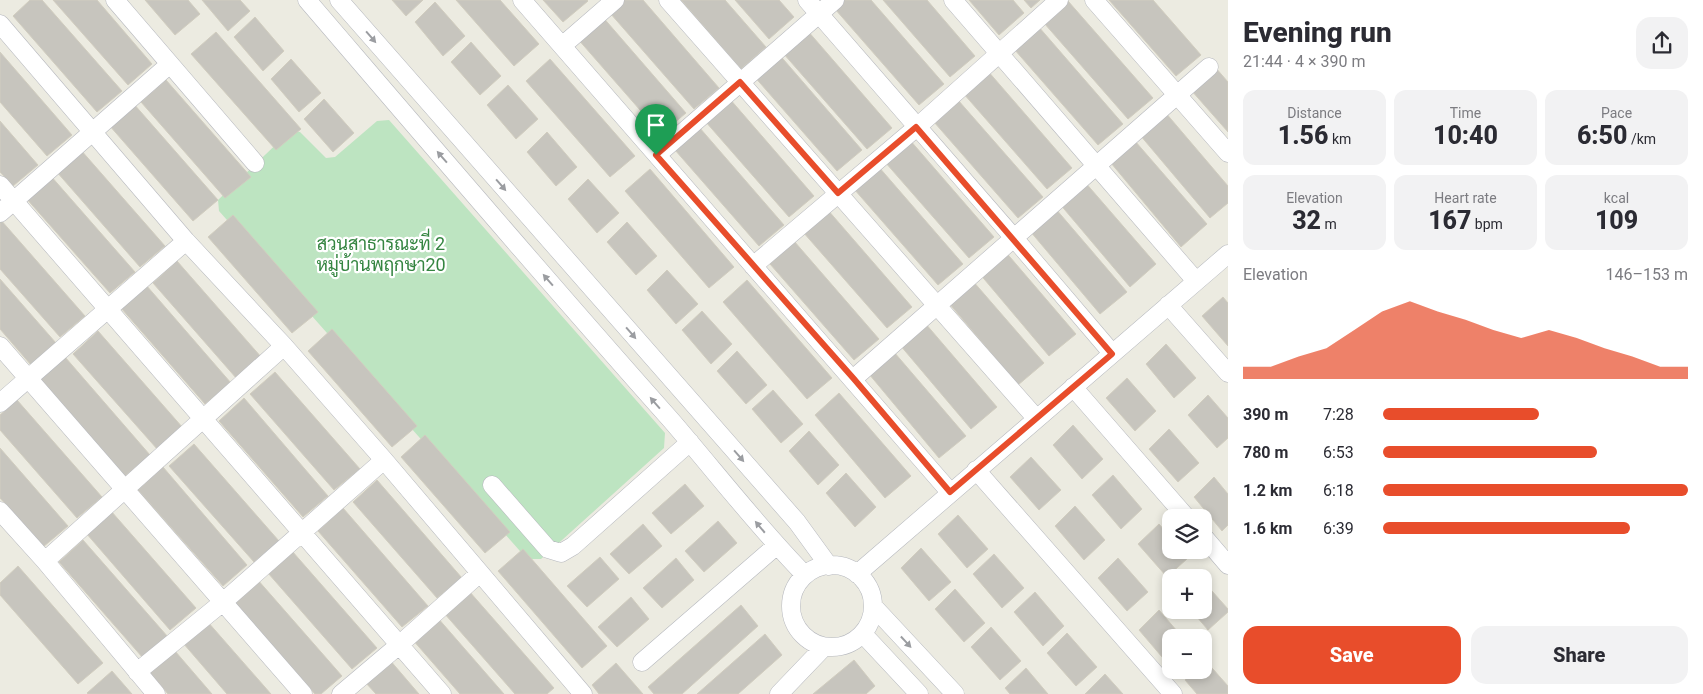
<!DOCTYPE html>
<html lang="en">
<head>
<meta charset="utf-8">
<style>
  :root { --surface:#fff; --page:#f2f2f3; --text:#2b2b33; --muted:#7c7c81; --accent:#e84d2b }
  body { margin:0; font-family:Roboto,Sarabun,sans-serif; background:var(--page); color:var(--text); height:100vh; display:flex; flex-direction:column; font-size:19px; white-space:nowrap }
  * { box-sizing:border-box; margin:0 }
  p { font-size:16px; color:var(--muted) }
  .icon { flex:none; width:28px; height:28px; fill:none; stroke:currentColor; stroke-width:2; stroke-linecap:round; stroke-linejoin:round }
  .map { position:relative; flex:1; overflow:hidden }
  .side { display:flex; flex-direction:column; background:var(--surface); width:475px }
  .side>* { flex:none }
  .fabs { position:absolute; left:1162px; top:509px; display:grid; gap:10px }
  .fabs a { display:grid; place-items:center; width:50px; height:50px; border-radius:10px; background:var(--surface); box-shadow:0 2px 8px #0003; font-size:25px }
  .pin { position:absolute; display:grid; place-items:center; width:42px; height:42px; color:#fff; margin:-51px -21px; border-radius:50% 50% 50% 0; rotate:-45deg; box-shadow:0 0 5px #0007 }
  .pin .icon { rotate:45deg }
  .round { display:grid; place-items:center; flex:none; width:52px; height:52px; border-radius:15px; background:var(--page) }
  .head { display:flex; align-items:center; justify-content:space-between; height:85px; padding:0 15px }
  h1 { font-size:28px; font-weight:800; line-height:38px }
  .metrics { display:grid; grid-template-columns:repeat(3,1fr); gap:8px; height:85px; padding:5px 15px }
  .metrics div { display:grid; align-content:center; border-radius:12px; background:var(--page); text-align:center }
  .metrics b { font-size:25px; font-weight:800 }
  .metrics small { font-size:14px; font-weight:400 }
  .metrics p { font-size:14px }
  .chart { height:140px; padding:10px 15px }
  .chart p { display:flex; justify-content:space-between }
  .chart svg { width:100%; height:90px; margin-top:5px; fill:var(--accent); opacity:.7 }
  .button { display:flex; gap:10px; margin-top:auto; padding:10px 15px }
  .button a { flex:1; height:58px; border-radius:15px; background:var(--accent); color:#fff; font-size:20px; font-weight:800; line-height:58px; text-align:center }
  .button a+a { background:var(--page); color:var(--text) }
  ul { padding:0 15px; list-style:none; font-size:16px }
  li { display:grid; grid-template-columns:80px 60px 1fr; align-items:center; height:38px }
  li i { height:12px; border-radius:6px; background:var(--accent) }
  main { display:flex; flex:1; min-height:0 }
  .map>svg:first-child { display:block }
  .green { fill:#bde4c1 }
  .building { fill:#c7c5be; stroke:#d1cdbf }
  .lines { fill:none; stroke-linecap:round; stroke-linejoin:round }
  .street-casing { stroke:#b6b8be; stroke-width:19 }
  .street { stroke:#fff; stroke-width:18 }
  .oneway { fill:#9b9da1 }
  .route-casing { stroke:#fff; stroke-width:10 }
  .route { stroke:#e84d2b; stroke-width:6 }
  .labels { text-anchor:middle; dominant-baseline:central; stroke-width:4.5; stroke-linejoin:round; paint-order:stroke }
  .park-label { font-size:18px; fill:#358541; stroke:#fff }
</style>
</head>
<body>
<main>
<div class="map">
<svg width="1228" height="694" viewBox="0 0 1228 694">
  <rect width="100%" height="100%" fill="#ecebe1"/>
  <!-- green -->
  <path class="green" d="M389,120L665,433L664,448L541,559H527L219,211L218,200L290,131L300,132L326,158L335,157L377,121Z"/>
  <!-- building -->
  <path class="building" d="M30,0H42L122,91L97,112L13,16Z
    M53,0H97L152,64L128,85Z
    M145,0H188L200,14L175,35Z
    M202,0H240L250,11L228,31Z
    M392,0H423L406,16Z
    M456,0H500L539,44L514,66Z
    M543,0H587L588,1L563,22Z
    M624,0H643L719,88L694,109L610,13Z
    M681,0H725L766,47L741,69Z
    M735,0H779L794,17L769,39Z
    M844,0H871L944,84L919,105L835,9Z
    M883,0H927L975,56L950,77Z
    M969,0H1013L1024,13L999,35Z
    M1024,0H1040L1031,8Z
    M1109,0H1153L1201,55L1176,76Z
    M1068,1L1153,98L1128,119L1044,23Z
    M435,2L465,36L443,56L415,22Z
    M601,15L686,113L661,134L577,38Z
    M255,17L284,51L263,71L234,37Z
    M1038,26L1123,124L1098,145L1014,49Z
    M807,30L892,128L867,149L783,53Z
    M216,32L301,129L276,150L191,54Z
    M471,42L501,76L480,95L451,62Z
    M0,52L72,135L47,156L0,102Z
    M777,52L862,150L837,171L753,75Z
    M291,59L321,93L299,112L271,79Z
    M550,59L635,156L610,177L526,81Z
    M1215,67L1228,82V132L1191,90Z
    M987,70L1072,168L1047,189L963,93Z
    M166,80L251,177L225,198L141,102Z
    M508,85L538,119L516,139L487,105Z
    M729,98L814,196L789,217L705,121Z
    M324,99L354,133L333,152L304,119Z
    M958,100L1043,197L1018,218L934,122Z
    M133,103L218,200L193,221L109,125Z
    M1165,112L1228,186V203L1210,218L1140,135Z
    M0,121L38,165L13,186L0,172Z
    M699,127L784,225L759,246L675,150Z
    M547,132L577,167L556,186L527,152Z
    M909,139L994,237L969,258L885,162Z
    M1135,141L1207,224L1181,247L1111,163Z
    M80,149L165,246L140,267L56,171Z
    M878,166L963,264L938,285L854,189Z
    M650,169L734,267L709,288L625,191Z
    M50,175L135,272L110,293L25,197Z
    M588,179L619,213L597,233L568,199Z
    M1084,181L1156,264L1130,287L1059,203Z
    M1055,208L1127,292L1100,314L1030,231Z
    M827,209L912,307L887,328L803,232Z
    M233,215L318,312L292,333L208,237Z
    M0,219L85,316L60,337L0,269Z
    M627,222L657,256L636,275L607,242Z
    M794,241L879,339L854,360L770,264Z
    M1004,250L1076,334L1049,356L979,273Z
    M177,261L262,358L237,379L153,283Z
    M667,270L698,304L676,324L647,290Z
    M0,279L56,343L31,365L0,329Z
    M747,280L832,378L807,399L723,302Z
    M972,280L1044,363L1018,385L948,302Z
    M146,285L231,383L205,404L121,308Z
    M1223,297L1228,303V346L1202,316Z
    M702,311L732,344L711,364L682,330Z
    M925,323L997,407L971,429L900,345Z
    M332,329L417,426L392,447L308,351Z
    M98,331L183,428L158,450L73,354Z
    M1166,344L1196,378L1174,398L1146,364Z
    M737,351L767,385L746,404L717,371Z
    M894,352L966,436L939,458L869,374Z
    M65,357L150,455L125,476L40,380Z
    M275,372L360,469L334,490L250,394Z
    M1127,378L1156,411L1135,431L1106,398Z
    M773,390L803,424L781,443L752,409Z
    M839,393L911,476L885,498L815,415Z
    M1208,395L1228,418V438L1217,448L1188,415Z
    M244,398L328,496L303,517L219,421Z
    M17,400L102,497L77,518L0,430V415Z
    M1073,425L1103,459L1082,479L1053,445Z
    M1169,429L1199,463L1178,482L1149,449Z
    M809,431L839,465L818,485L789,451Z
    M425,435L510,532L485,553L401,457Z
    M194,444L279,541L254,562L169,466Z
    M0,448L68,526L43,547L0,498Z
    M1031,457L1061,490L1039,510L1010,477Z
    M163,467L247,565L223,586L138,490Z
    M846,473L876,507L855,527L826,493Z
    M1113,475L1142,509L1121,529L1092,495Z
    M1214,477L1228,494V525L1222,531L1194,497Z
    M377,480L462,578L437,598L353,502Z
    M685,484L704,506L671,534L652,513Z
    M1075,506L1105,540L1084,560L1055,526Z
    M343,508L428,606L402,627L318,531Z
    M111,511L196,608L170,630L86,533Z
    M958,515L988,549L967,568L938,534Z
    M718,521L737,543L704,572L685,551Z
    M643,524L662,546L629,574L610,554Z
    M1159,524L1171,538V550H1182L1188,558L1167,577L1138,544Z
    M83,540L168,637L143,658L59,562Z
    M921,548L951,582L929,601L901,568Z
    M523,549L607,646L582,668L498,571Z
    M292,551L377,648L352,669L268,573Z
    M994,554L1024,588L1002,608L973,574Z
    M600,557L619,579L587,607L567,586Z
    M676,558L694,580L662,608L643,588Z
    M1118,558L1148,592L1127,611L1098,578Z
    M18,566L103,663L78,684L0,595V583Z
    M257,579L342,676L321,694H315L233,601Z
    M1204,582L1228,609V612L1208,630L1191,610H1204Z
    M955,589L985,623L964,642L935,609Z
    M469,591L554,688L547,694H515L444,613Z
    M1035,592L1064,626L1043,646L1014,612Z
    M631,597L649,619L617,647L598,627Z
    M741,605L758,626L682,694H654L648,687Z
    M1159,610L1183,638H1171V660L1168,664L1139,630Z
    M437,617L504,694H460L412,639Z
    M207,621L271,694H227L183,643Z
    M991,627L1021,661L1000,680L971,647Z
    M1067,633L1097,667L1076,686L1047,653Z
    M765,634L782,655L738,694H697Z
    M175,651L212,694H168L150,673Z
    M389,659L419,694H376L365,682Z
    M854,660L875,686L866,694H813Z
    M1205,660L1228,686V694H1197L1185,680L1195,670H1204V662Z
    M616,663L643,694H599L592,685Z
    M1026,668L1048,694H1010L1005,688Z
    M112,671L132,694H88L87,693Z
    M1105,674L1123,694H1085Z"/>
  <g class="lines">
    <defs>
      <path id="street" d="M115,0L255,163
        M307,0C427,140 547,281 670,419C715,471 757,526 805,575
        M339,0L797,522L829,566
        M522,0L950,492
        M668,0L1036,418
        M807,0L1014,238L1112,353
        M953,0L1196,281
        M1094,0L1228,153
        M0,24L186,241L284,346L384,460L583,694
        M562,46L615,0
        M657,155L835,0
        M0,185L442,694
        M0,213L170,64
        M753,266L917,127L1059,0
        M1168,305L1228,373
        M0,346L303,694
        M853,379L1209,67
        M1073,387L1187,518
        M0,403L186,241
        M976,470L1173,694
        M492,485L548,549L561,553L573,546L690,442
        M0,511L45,561L156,694
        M1204,537L1228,565
        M45,561L284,346
        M791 606a41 41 0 1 1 82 0a41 41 0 1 1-82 0Z
        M857,574L1228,254
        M873,606L955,694
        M863,634L919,694
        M642,662L776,546
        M137,672L223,602L384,460
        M341,694L399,645L480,573
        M779,694L824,647"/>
    </defs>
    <!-- street casing -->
    <use href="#street" class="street-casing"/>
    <!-- street -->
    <use href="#street" class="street"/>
  </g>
  <!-- one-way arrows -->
  <defs><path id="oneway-solid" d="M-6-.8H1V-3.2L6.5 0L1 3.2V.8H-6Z" transform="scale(1.25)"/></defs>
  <g class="oneway">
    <use href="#oneway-solid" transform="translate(371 37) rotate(49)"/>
    <use href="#oneway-solid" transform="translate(442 157) rotate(-131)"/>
    <use href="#oneway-solid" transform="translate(501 185) rotate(49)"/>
    <use href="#oneway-solid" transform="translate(548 280) rotate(-131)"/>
    <use href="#oneway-solid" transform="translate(631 333) rotate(49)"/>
    <use href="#oneway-solid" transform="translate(655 403) rotate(-131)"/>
    <use href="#oneway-solid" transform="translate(739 456) rotate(49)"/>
    <use href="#oneway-solid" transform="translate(760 527) rotate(-130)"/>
    <use href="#oneway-solid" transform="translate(906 642) rotate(47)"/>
  </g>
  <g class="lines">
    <defs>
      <path id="route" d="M740,82L838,193L916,127L1112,354L950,492L854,379L656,155Z"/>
    </defs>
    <!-- route casing -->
    <use href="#route" class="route-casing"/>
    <!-- route -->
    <use href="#route" class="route"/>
  </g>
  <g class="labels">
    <!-- park labels -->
    <g class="park-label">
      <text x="381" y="243">สวนสาธารณะที่ 2<tspan x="381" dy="21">หมู่บ้านพฤกษา20</tspan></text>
    </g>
  </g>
</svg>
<div class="fabs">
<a><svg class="icon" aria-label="layers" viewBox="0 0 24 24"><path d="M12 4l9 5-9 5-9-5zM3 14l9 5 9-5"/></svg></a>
<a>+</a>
<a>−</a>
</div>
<div class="pin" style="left:656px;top:155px;background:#1e9e55"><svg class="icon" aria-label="arrive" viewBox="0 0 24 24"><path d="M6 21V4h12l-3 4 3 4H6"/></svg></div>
</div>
<section class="side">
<div class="head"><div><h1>Evening run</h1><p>21:44 · 4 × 390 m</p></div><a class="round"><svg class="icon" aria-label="share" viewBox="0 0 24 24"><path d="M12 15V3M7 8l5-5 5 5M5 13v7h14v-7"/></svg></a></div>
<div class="metrics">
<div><p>Distance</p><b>1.56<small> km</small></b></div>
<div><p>Time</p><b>10:40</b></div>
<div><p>Pace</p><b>6:50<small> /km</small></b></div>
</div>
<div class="metrics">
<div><p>Elevation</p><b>32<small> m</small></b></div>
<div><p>Heart rate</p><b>167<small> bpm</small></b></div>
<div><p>kcal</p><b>109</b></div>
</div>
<div class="chart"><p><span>Elevation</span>146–153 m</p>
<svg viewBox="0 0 160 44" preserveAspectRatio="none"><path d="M0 44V38L10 38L20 33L30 29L40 20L50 11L60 6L70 11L80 15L90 20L100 24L110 20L120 24L130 29L140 33L150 38L160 38V44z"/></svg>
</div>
<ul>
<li><b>390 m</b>7:28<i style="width:51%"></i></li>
<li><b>780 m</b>6:53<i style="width:70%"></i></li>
<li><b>1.2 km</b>6:18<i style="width:100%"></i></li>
<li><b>1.6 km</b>6:39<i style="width:81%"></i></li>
</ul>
<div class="button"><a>Save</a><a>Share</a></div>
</section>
</main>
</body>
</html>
